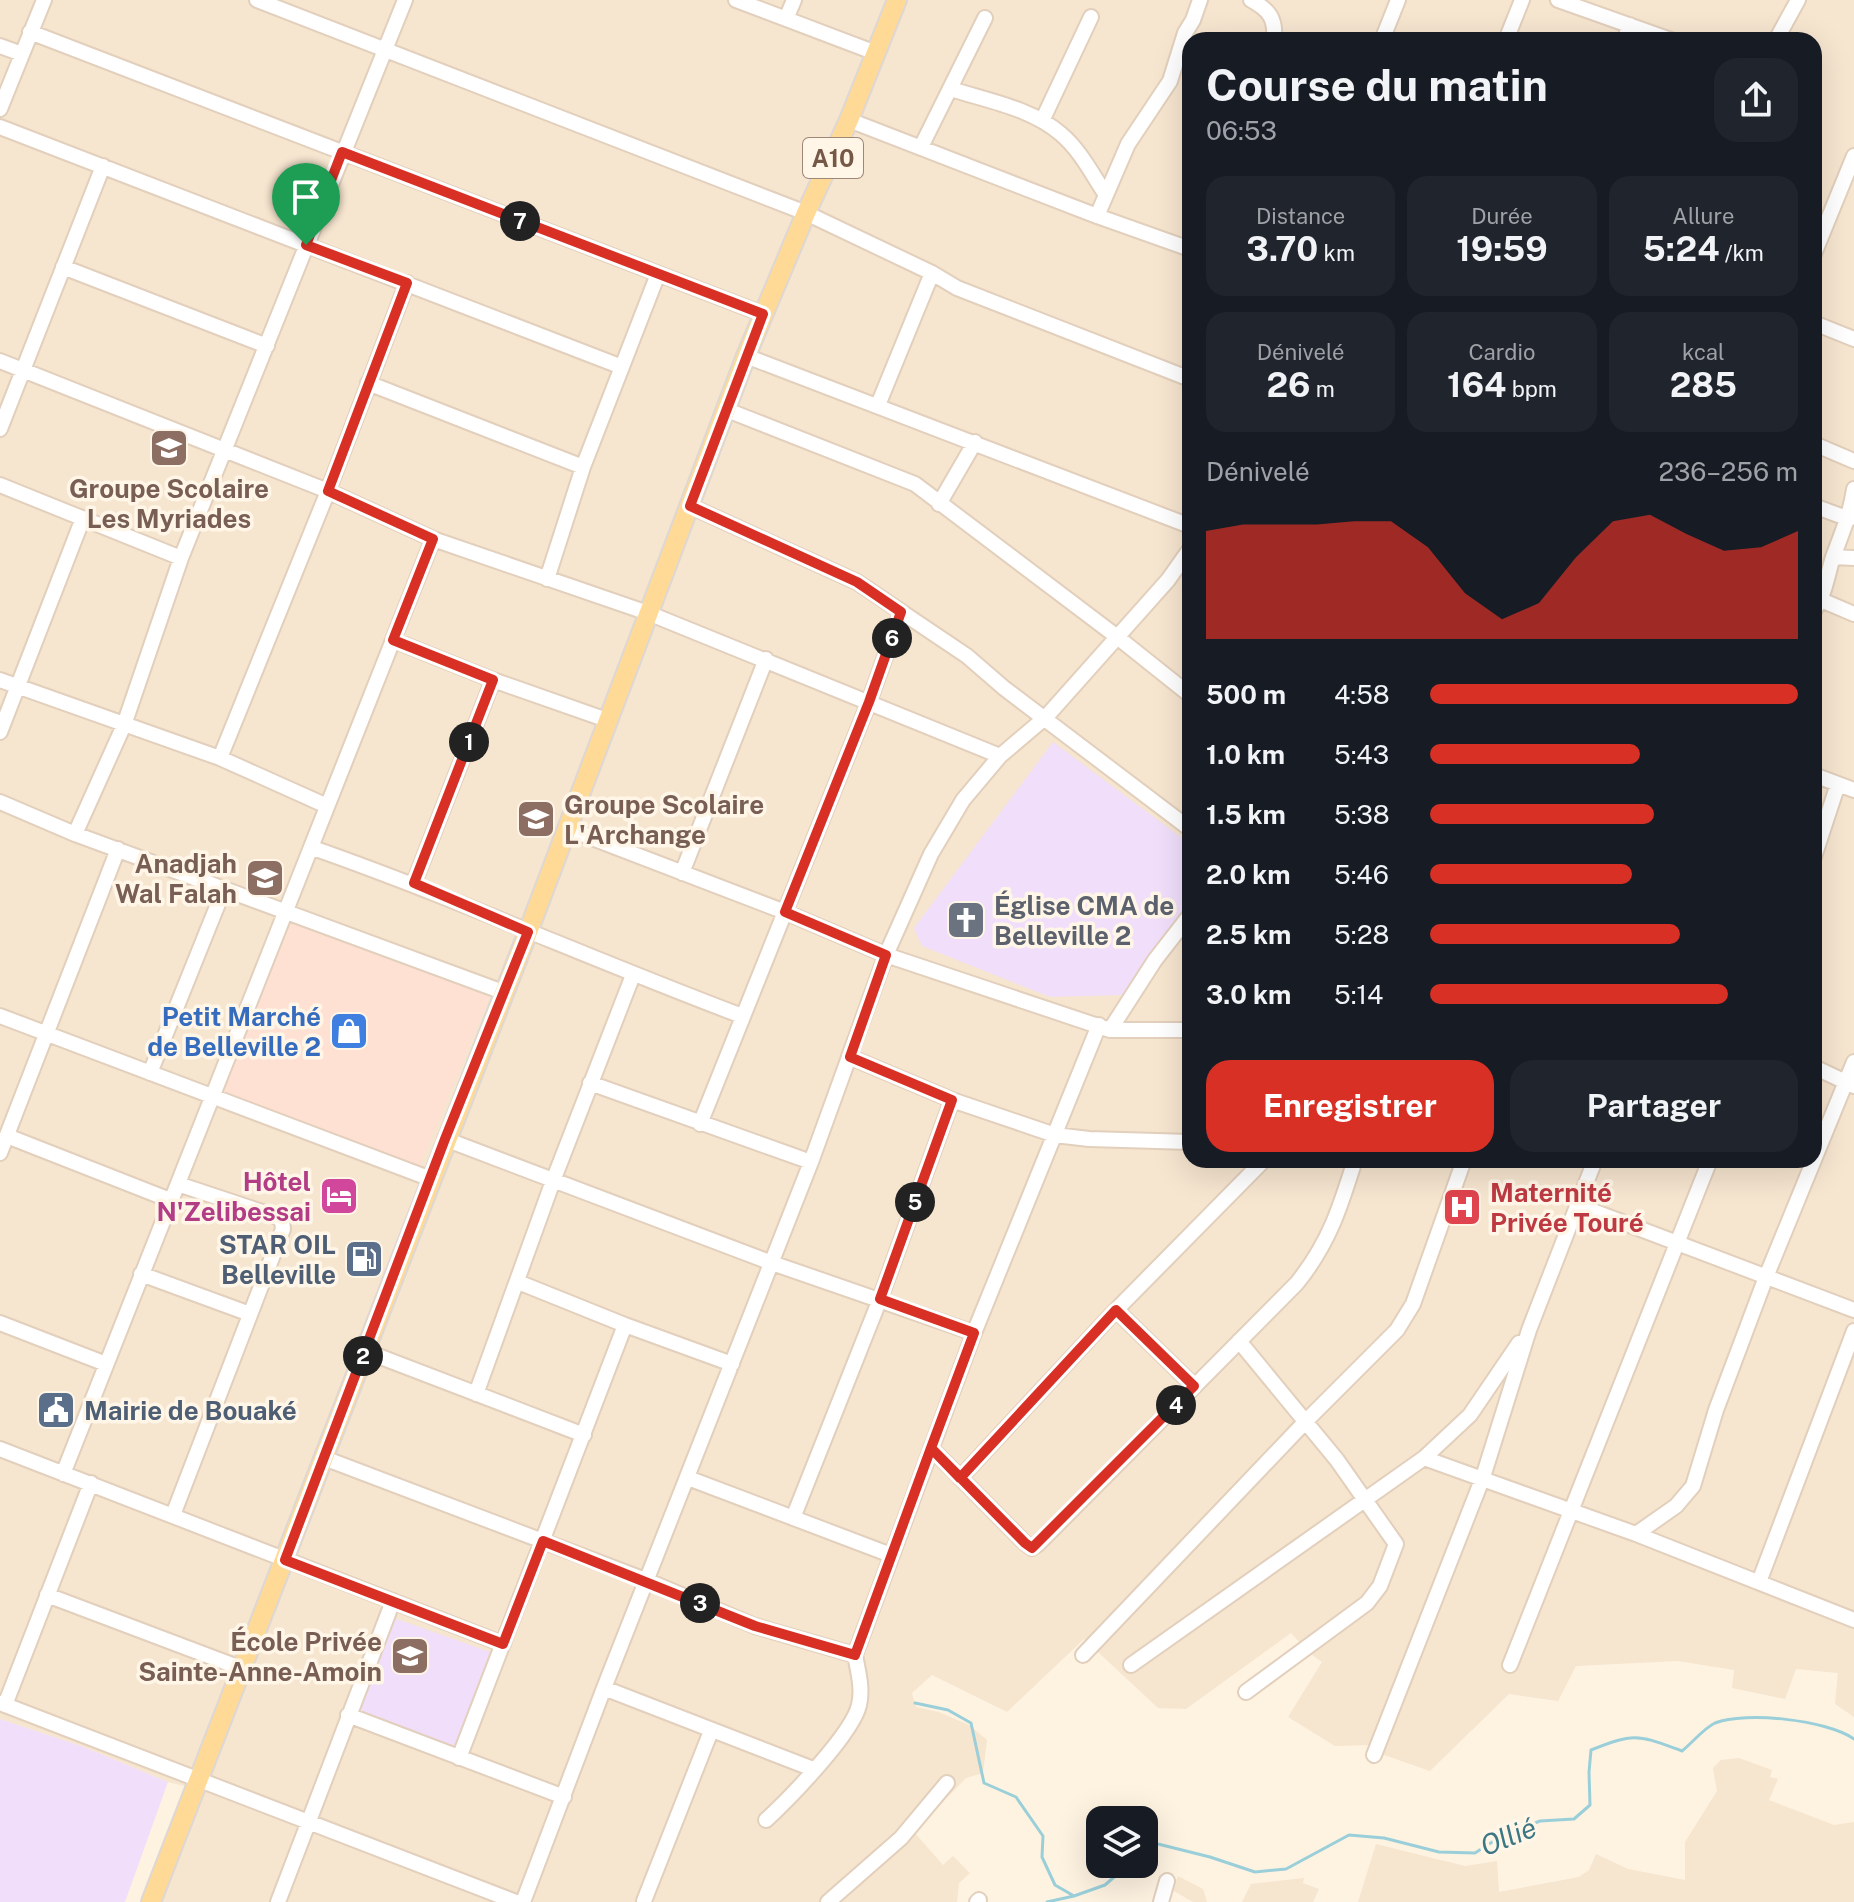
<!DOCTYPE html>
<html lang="fr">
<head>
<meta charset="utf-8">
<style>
  :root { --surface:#171b24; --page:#20242c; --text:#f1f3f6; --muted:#9ea1a6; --accent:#d93025 }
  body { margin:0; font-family:"Public Sans",sans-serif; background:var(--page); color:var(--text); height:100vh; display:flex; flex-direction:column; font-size:30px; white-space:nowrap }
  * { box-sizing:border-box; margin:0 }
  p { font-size:26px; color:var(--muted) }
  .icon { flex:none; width:44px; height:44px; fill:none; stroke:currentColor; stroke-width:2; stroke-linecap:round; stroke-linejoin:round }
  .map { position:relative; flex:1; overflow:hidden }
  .side { position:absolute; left:1182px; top:32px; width:640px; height:1136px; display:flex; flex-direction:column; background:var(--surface); border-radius:24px; box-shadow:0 8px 32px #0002 }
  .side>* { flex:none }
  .controls { position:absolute; left:1086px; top:1806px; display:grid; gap:16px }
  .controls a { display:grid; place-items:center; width:72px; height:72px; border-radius:16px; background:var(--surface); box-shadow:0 8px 32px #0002; font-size:40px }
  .pin { position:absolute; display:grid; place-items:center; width:68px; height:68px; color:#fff; margin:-82px -34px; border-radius:50% 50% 50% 0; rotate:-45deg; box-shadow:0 0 8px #0007 }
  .pin .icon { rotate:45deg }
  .km { position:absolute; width:40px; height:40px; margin:-20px; border-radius:50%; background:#222; color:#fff; font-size:22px; line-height:40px; text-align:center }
  .round { display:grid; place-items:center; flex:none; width:84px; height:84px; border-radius:24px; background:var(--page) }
  .overview { display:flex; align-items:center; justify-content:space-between; height:136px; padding:0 24px }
  h1 { font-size:44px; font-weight:700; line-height:60px }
  .figures { display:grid; grid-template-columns:repeat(3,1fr); gap:12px; height:136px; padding:8px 24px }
  .figures div { display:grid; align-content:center; border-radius:20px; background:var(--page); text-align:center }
  .figures b { font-size:34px; font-weight:700 }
  .figures small { font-size:22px; font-weight:400 }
  .figures p { font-size:22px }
  .chart { height:224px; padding:16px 24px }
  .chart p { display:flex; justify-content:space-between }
  .chart svg { width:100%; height:144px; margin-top:8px; fill:var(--accent); opacity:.7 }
  .primary-button { display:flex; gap:16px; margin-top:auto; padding:16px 24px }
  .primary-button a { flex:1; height:92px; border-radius:24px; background:var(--accent); color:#fff; font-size:32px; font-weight:700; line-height:92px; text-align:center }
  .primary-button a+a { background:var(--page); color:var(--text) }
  ul { padding:0 24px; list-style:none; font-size:26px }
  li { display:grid; grid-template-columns:128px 96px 1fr; align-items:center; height:60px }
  li i { height:20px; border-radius:10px; background:var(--accent) }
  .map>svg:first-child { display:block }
  .residential { fill:#f6e5cf; fill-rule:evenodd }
  .commercial { fill:#ffe1d4 }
  .education { fill:#f0defa }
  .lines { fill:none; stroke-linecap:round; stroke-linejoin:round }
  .stream { stroke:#9acfda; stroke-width:3 }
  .minor-casing { stroke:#e2cfbc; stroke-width:18 }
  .major-casing { stroke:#ded7d3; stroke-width:22 }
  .minor { stroke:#fff; stroke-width:14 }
  .major { stroke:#ffda96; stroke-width:18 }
  .route-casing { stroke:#fff; stroke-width:16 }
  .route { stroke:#d93025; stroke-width:10 }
  .labels { text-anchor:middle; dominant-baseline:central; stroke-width:7; stroke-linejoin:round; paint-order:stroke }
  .shield { fill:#fff6e8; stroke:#9f8777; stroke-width:2 }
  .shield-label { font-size:24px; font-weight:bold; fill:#765846 }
  .education-label { font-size:26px; font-weight:bold; fill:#785e54; stroke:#fff6e8; text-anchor:end }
  .worship-label { font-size:26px; font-weight:bold; fill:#5b616d; stroke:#fff6e8; text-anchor:start }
  .shop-label { font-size:26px; font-weight:bold; fill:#366cbe; stroke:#fff6e8; text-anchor:end }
  .hotel-label { font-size:26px; font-weight:bold; fill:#b23c85; stroke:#fff6e8; text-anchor:end }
  .health-label { font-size:26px; font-weight:bold; fill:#be3a42; stroke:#fff6e8; text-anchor:start }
  .service-label { font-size:26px; font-weight:bold; fill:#4e5e75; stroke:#fff6e8; text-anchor:end }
  .water-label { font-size:28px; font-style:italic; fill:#3c7784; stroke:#fff6e8 }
</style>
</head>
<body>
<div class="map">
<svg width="1854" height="1902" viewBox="0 0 1854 1902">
  <rect width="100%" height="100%" fill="#fef3e1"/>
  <!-- residential -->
  <path class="residential" d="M0,0H1854V1717L1835,1704L1838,1673L1796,1669L1785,1699L1732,1688L1734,1670L1678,1661L1576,1666L1558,1701L1509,1694L1430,1771L1384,1755L1371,1745L1335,1746L1288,1717L1322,1662L1308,1652L1291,1633L1186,1709L1158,1708L1084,1639L1007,1712L932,1675L912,1693L916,1707L939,1712L969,1725L987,1740L983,1773L966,1778L914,1832L943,1865L953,1856L970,1873L959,1883L957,1902H159L200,1790L168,1782L84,1747L0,1719ZM1190,40H1814V1160H1190Z
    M1739,1758L1772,1770L1770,1777L1778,1779L1769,1800L1834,1825L1854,1822V1902H1358L1376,1844L1465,1866L1497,1861L1499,1892L1579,1877L1589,1870L1596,1854L1628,1869L1685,1880V1842L1717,1791L1713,1768L1721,1760Z
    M1178,1876L1203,1889L1207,1902H1193L1172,1890Z
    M1304,1878L1303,1883L1319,1889L1313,1902H1242L1251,1884Z"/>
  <!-- commercial -->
  <path class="commercial" d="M286,914L492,991L418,1171L217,1095Z"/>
  <!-- education -->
  <path class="education" d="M1053,742L1190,844V903L1123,995L1050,997L922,946L914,928Z
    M391,1617L490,1652L454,1750L358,1713Z
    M0,1719L84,1747L168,1782L125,1902H0Z"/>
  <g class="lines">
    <!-- stream -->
    <path class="stream" d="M915,1703L948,1710L971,1723L984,1783L1016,1797L1043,1836L1042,1857L1055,1885L1074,1896L1105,1885L1129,1864
      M1144,1843L1146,1841L1210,1857L1255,1872L1286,1869L1349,1835L1384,1838L1439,1852L1475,1853L1500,1837L1540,1821L1574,1819L1590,1805L1589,1772L1591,1750C1636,1732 1638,1735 1682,1751C1692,1743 1704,1728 1715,1723C1746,1711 1827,1720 1854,1739
      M1047,1902L1074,1896"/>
    <defs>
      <path id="minor" d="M257,0L806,213L932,273L957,288L1190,379
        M736,0L876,53
        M1251,0C1269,10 1276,18 1274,40
        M1558,0L1671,40
        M786,19L794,0
        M30,32L763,314
        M1382,40L1398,0
        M1506,40L1522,0
        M1624,40L1630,25
        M1776,40L1798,0
        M0,46L22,54
        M951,89C988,101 1031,108 1061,134C1080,150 1092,174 1106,195
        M0,109L44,0
        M849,120L1097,216L1190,249
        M1042,121L1091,17
        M0,127L622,367
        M921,147L985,18
        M1097,216L1128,144L1170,81L1185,33L1193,20L1200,0
        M1814,254L1854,156
        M63,267L267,346
        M1814,323L1854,339
        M746,356L1190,526
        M0,361L328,491L433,539L648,613L1000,756
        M368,383L583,467
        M878,405L932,273
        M727,410L915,484L1116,636L1190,695
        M0,429L103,166
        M1814,444L1854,461
        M0,485L181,558
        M939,504L975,442
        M690,506L857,582L967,656L1004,688L1190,829
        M1814,506L1849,519
        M1833,557L1854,558
        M547,579L583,467L658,274
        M1814,597L1854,614
        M1814,611C1825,594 1827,576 1833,557C1842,533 1850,515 1854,489
        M393,640L493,680L607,720
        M0,680L220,758L327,806
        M0,732L83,518
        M220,758L328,491L407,283
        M1814,775L1854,790
        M0,802L75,834L503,992
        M566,828L785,912L886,955L1110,1030H1190
        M75,834L124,725L181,558L405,0
        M313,848C458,899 598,962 742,1016
        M1814,857L1838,784
        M682,873L766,659
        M414,883L493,680
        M0,1016L431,1179
        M1110,1030L1155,960L1190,915
        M850,1057L952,1100L1055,1135L1089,1139L1190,1142
        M1814,1067L1854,1086
        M150,1073L224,889
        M590,1083L811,1162
        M700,1124L869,702L901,612
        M7,1136L170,1200
        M445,1139L772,1263L974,1333
        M0,1153L118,849
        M1577,1205L1854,1310
        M141,1274L250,1314
        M518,1282L625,1325L732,1364
        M1116,1310L1194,1386
        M0,1323L106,1364
        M1239,1341L1337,1460L1396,1544L1380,1586L1367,1603L1246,1692
        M365,1351L584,1435
        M476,1394L553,1181L633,975
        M931,1448L1025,1543L1032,1548L1038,1544L1297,1283C1329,1243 1340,1208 1355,1160
        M0,1449L503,1644
        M324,1458L648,1581L755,1626L855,1655
        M1424,1458L1636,1534L1854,1620
        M63,1474L433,539
        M688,1478L891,1555
        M960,1478L1116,1310L1264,1160
        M173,1515L283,1229L282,1221L277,1217L178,1184
        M793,1518L880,1299L952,1100
        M1636,1534L1676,1506L1693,1486L1716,1410L1766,1277L1854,1062
        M1759,1582L1854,1331
        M47,1595L243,1669
        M1083,1655L1306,1421L1397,1330L1413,1304L1464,1160
        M1131,1665L1424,1458L1470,1415L1519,1343
        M1510,1665L1710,1160
        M604,1688L813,1769
        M0,1703L516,1902
        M5,1705L91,1483
        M348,1715L564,1797
        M1374,1755L1483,1477L1529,1330L1595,1160
        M459,1758L625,1325
        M766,1820C789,1799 853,1733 859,1705C863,1689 858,1671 855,1655L974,1333L1099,1025
        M644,1901L711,1731
        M278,1902L393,1601
        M523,1902L604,1688L811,1162L886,955L931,854L963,800L1000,756L1046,717L1168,580L1190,549
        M828,1902L901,1838L947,1783
        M977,1902L979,1900
        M1161,1902L1167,1881"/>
      <path id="major" d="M151,1902L528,932L746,356L806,213L849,120L897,0"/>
    </defs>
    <!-- minor casing -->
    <use href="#minor" class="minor-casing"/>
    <!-- major casing -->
    <use href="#major" class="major-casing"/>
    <!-- minor -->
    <use href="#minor" class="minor"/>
    <!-- major -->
    <use href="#major" class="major"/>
  </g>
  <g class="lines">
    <defs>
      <path id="route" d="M306,245L407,283L328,491L433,539L393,640L493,680L414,883L528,932L445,1139L285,1560L503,1644L543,1541L755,1626L855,1655L931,1448L1025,1543L1032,1548L1194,1386L1116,1310L960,1478L931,1448L974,1333L880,1299L952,1100L850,1057L886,955L785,912L869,702L901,612L857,582L690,506L763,314L342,152L306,245"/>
    </defs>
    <!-- route casing -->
    <use href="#route" class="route-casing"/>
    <!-- route -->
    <use href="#route" class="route"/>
  </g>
  <!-- icons -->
  <defs>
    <symbol id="school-square" viewBox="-11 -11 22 22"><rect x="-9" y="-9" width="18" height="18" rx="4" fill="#8d6e63" stroke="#fff6e8"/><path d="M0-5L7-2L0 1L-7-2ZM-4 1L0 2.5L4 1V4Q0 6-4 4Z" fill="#fff"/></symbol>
    <symbol id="church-square" viewBox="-11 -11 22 22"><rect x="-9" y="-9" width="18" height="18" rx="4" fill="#6b7280" stroke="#fff6e8"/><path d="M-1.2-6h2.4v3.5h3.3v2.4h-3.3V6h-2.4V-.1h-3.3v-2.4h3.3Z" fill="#fff"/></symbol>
    <symbol id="shop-square" viewBox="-11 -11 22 22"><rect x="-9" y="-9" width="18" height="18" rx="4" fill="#3f7fe0" stroke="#fff6e8"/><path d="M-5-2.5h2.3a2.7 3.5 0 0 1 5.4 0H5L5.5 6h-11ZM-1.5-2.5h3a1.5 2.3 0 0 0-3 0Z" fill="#fff"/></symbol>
    <symbol id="hotel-square" viewBox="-11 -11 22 22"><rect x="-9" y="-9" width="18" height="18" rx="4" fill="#d1479c" stroke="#fff6e8"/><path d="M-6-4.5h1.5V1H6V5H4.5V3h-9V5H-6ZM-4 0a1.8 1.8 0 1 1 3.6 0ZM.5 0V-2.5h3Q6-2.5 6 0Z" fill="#fff"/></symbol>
    <symbol id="hospital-square" viewBox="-11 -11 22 22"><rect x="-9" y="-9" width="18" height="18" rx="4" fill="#e0444e" stroke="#fff6e8"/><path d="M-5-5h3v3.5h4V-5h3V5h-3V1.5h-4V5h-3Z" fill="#fff"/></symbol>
    <symbol id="fuel-square" viewBox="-11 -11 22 22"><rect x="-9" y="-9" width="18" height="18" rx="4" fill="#5c6f8a" stroke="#fff6e8"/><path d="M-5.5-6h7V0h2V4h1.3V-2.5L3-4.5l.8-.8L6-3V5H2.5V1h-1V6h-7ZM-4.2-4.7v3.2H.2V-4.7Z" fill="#fff"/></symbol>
    <symbol id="civic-square" viewBox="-11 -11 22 22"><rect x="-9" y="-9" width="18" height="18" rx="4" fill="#5c6f8a" stroke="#fff6e8"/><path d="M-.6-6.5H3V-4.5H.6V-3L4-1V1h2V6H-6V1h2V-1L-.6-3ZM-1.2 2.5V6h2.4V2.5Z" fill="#fff"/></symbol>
  </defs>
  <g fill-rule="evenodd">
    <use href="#school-square" x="147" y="426" width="44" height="44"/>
    <use href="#school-square" x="514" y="797" width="44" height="44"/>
    <use href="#school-square" x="243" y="856" width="44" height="44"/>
    <use href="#church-square" x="944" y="898" width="44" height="44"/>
    <use href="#shop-square" x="327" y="1009" width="44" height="44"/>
    <use href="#hotel-square" x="317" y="1174" width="44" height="44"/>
    <use href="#hospital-square" x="1440" y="1185" width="44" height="44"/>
    <use href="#fuel-square" x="342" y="1237" width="44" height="44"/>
    <use href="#civic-square" x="34" y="1388" width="44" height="44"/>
    <use href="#school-square" x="388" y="1634" width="44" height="44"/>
  </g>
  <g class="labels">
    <!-- shield labels -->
    <rect class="shield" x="803" y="138" width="60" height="40" rx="6"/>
    <g class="shield-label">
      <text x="833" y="158">A10</text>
    </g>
    <!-- education labels -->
    <g class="education-label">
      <text x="169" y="488" text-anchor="middle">Groupe Scolaire<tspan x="169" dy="30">Les Myriades</tspan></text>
      <text x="564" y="804" text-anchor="start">Groupe Scolaire<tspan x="564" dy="30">L'Archange</tspan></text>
      <text x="237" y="863">Anadjah<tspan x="237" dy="30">Wal Falah</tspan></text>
      <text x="382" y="1641">École Privée<tspan x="382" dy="30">Sainte-Anne-Amoin</tspan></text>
    </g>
    <!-- worship labels -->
    <g class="worship-label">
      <text x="994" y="905">Église CMA de<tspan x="994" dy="30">Belleville 2</tspan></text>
    </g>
    <!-- shop labels -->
    <g class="shop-label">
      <text x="321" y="1016">Petit Marché<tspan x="321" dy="30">de Belleville 2</tspan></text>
    </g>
    <!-- hotel labels -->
    <g class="hotel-label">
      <text x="311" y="1181">Hôtel<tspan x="311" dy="30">N'Zelibessai</tspan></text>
    </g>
    <!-- health labels -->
    <g class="health-label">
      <text x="1490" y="1192">Maternité<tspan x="1490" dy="30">Privée Touré</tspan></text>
    </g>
    <!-- service labels -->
    <g class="service-label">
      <text x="336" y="1244">STAR OIL<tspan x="336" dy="30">Belleville</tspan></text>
      <text x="84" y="1410" text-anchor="start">Mairie de Bouaké</text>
    </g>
    <!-- water labels -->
    <g class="water-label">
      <text transform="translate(1508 1836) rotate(-22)">Ollié</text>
    </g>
  </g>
</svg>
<div class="controls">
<a><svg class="icon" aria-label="layers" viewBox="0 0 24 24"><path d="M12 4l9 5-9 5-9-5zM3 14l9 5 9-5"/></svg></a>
</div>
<div class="pin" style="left:306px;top:245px;background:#1e9e55"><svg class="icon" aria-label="arrive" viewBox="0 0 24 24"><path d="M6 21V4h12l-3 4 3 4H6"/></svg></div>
<b class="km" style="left:469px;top:742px">1</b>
<b class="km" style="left:363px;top:1356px">2</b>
<b class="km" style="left:700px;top:1603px">3</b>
<b class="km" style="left:1176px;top:1405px">4</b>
<b class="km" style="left:915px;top:1202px">5</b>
<b class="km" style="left:892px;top:638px">6</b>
<b class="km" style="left:520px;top:221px">7</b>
<section class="side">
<div class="overview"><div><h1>Course du matin</h1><p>06:53</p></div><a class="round"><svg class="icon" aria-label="share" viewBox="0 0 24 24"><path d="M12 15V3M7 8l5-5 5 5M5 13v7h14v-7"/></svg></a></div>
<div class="figures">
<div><p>Distance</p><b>3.70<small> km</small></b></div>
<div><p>Durée</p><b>19:59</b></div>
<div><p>Allure</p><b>5:24<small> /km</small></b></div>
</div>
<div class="figures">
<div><p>Dénivelé</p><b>26<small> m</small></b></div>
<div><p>Cardio</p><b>164<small> bpm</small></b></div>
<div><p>kcal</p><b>285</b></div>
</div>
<div class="chart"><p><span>Dénivelé</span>236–256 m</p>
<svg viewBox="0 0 160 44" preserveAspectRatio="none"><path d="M0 44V11L10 9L20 9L30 9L40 8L50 8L60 16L70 30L80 38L90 33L100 19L110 8L120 6L130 12L140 17L150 16L160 11V44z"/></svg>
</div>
<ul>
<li><b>500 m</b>4:58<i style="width:100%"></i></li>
<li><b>1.0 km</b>5:43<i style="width:57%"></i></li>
<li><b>1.5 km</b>5:38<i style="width:61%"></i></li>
<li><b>2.0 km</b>5:46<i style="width:55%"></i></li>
<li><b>2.5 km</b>5:28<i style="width:68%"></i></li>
<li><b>3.0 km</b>5:14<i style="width:81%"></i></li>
</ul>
<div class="primary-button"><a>Enregistrer</a><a>Partager</a></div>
</section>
</div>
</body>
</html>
